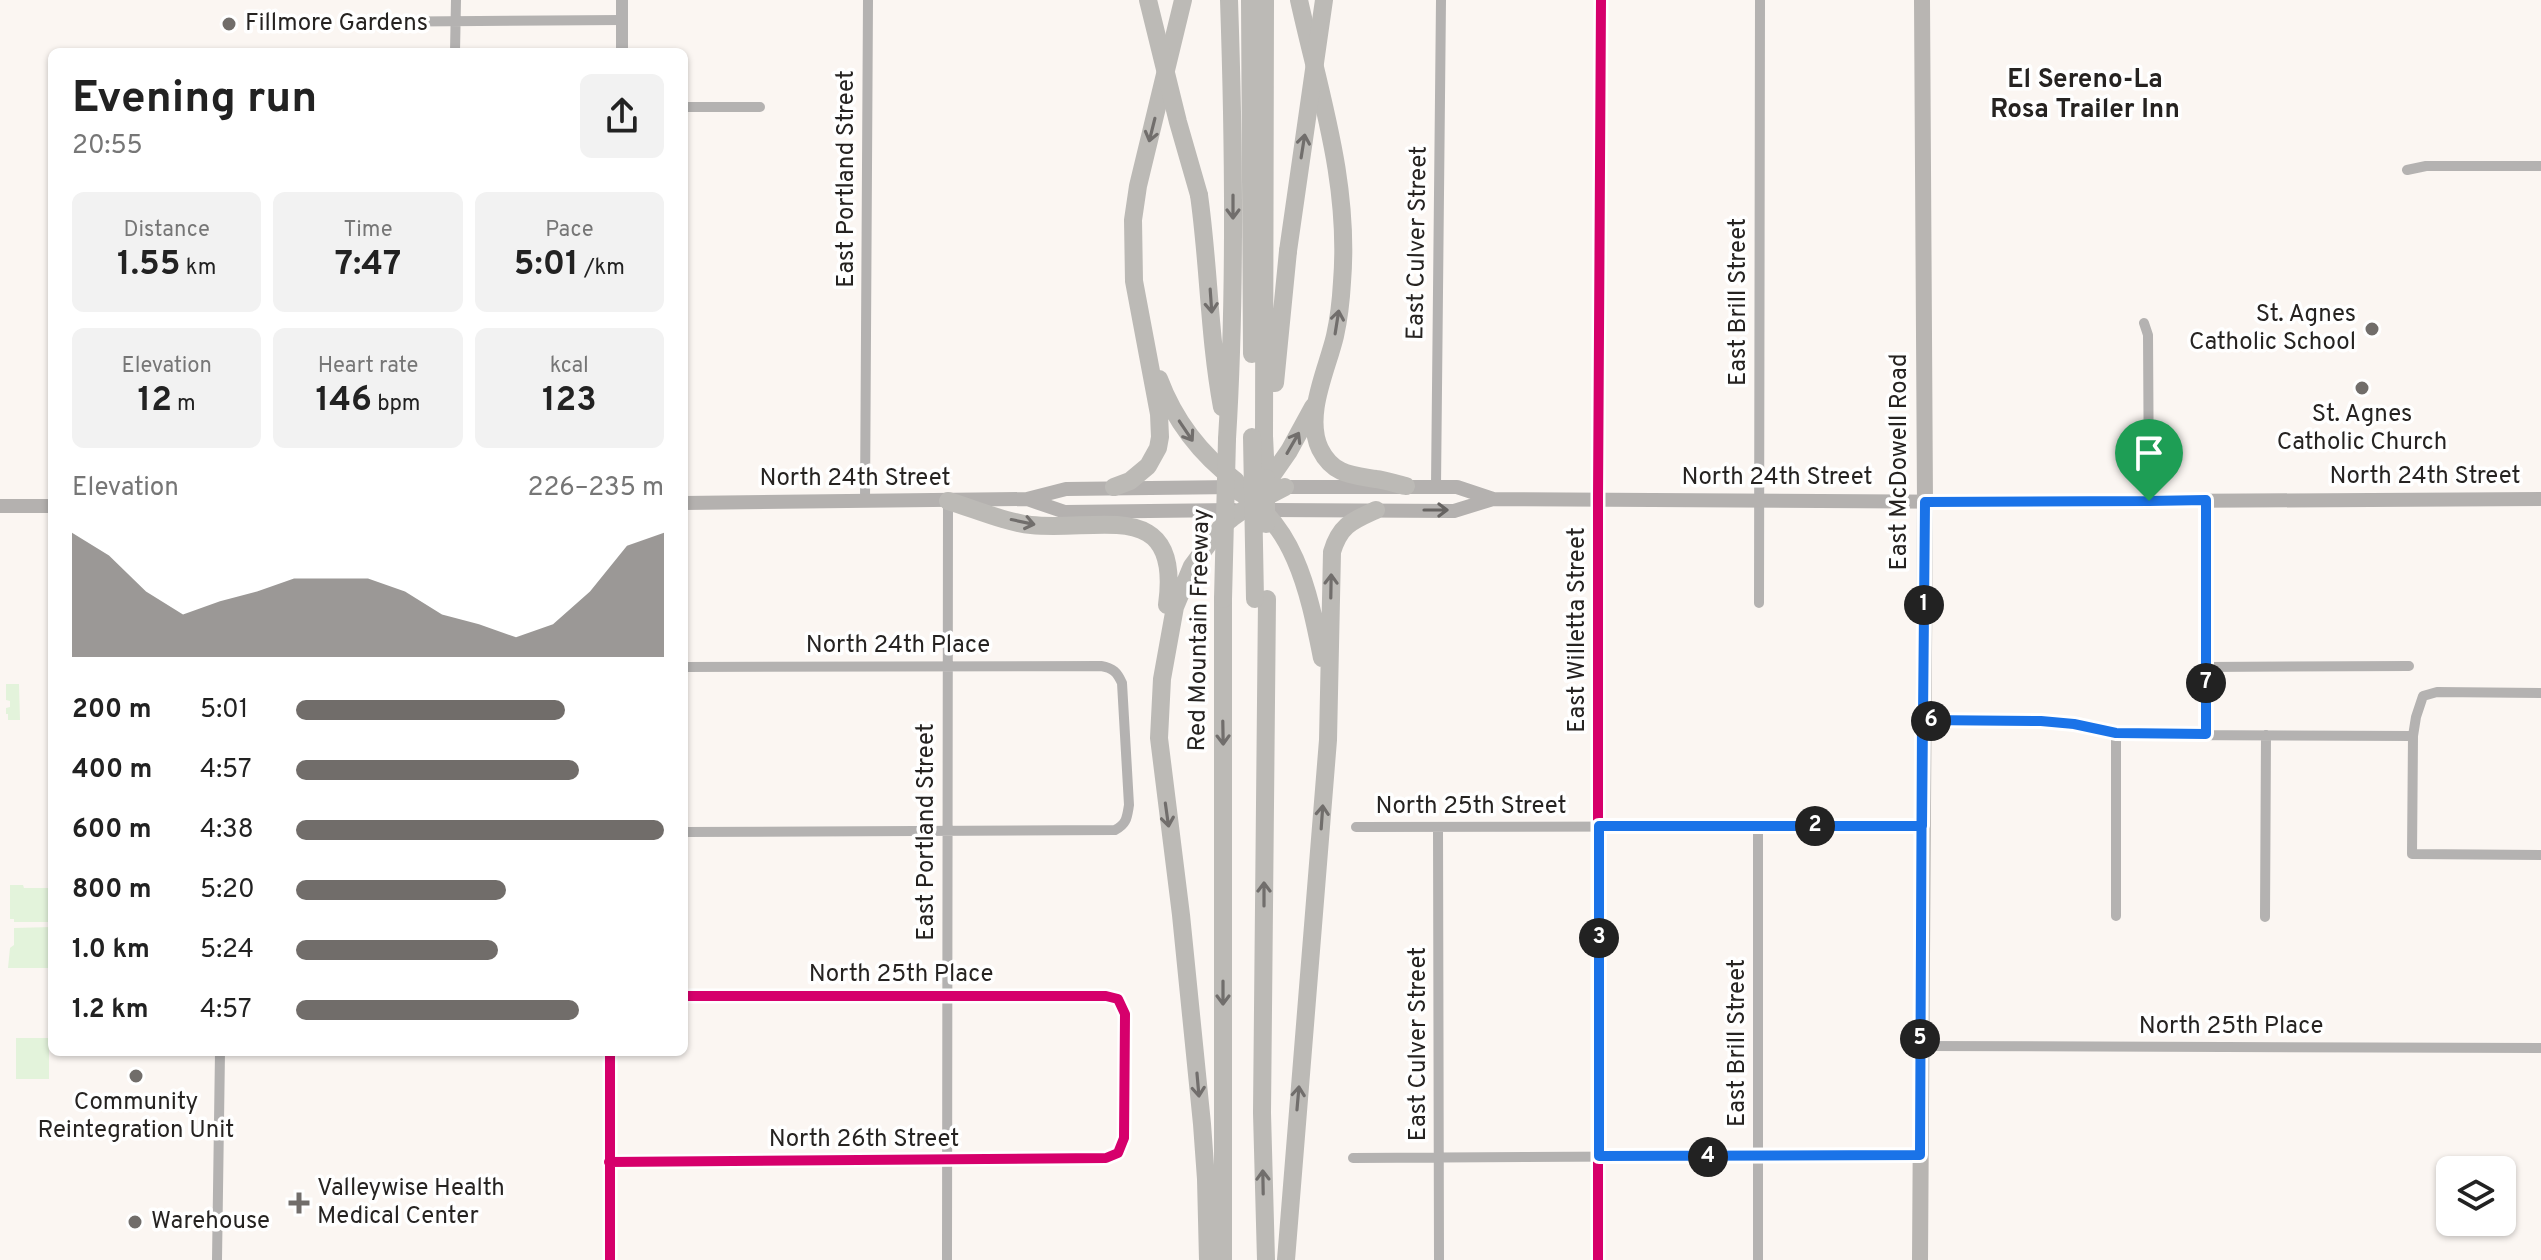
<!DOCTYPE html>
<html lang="en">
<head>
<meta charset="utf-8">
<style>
  :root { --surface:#fff; --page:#f2f2f2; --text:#222; --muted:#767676; --accent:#716d6a }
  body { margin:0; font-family:Overpass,sans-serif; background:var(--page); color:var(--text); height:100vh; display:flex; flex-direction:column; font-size:30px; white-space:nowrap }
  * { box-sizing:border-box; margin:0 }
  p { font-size:26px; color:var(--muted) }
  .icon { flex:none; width:44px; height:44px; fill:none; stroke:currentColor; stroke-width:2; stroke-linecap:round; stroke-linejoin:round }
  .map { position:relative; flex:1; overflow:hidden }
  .details { position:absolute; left:48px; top:48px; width:640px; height:1008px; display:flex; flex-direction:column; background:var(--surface); border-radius:12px; box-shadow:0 2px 6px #0004 }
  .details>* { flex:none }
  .tools { position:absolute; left:2436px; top:1156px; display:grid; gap:16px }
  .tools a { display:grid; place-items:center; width:80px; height:80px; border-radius:12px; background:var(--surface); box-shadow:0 2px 6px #0004; font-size:40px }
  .pin { position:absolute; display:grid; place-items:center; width:68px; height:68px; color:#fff; margin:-82px -34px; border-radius:50% 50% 50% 0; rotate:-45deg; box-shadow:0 0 8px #0007 }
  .pin .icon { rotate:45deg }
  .km { position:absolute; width:40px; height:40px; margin:-20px; border-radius:50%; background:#222; color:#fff; font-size:22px; line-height:40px; text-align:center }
  .round { display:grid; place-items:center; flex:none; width:84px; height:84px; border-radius:12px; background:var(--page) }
  .overview { display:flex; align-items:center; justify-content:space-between; height:136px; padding:0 24px }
  h1 { font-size:44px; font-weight:700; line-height:60px }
  .stats { display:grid; grid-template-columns:repeat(3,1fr); gap:12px; height:136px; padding:8px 24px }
  .stats div { display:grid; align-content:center; border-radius:12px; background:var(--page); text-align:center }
  .stats b { font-size:34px; font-weight:700 }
  .stats small { font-size:22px; font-weight:400 }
  .stats p { font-size:22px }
  .chart { height:224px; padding:16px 24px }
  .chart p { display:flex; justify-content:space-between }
  .chart svg { width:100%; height:144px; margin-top:8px; fill:var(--accent); opacity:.7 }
  ul { padding:0 24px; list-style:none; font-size:26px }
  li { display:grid; grid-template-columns:128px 96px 1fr; align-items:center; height:60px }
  li i { height:20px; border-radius:10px; background:var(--accent) }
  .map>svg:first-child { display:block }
  .green { fill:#e3f3db }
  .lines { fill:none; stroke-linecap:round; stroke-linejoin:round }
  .minor { stroke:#b4b2b1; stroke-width:10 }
  .tertiary { stroke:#b4b2b1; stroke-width:12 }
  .secondary { stroke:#b4b1af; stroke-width:14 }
  .primary { stroke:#b8b5b2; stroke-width:16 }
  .motorway { stroke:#bcbab6; stroke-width:18 }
  .motorway-bridge { stroke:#bcbab6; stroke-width:18 }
  .cycleway-casing { stroke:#fff; stroke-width:15 }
  .cycleway { stroke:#d6006c; stroke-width:10 }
  .oneway { stroke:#716e6c }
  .oneway2 { stroke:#666361 }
  .route-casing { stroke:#fff; stroke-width:16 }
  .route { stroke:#1a73e8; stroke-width:10 }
  .poi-dot { fill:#716d6a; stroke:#fff; stroke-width:3 }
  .labels { text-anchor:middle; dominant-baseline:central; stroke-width:7; stroke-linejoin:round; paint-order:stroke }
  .poi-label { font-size:24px; fill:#262321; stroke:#fff; text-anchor:start }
  .street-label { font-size:24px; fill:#262321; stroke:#fff }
  .neighbourhood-label { font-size:26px; font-weight:bold; fill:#262321; stroke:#fff }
</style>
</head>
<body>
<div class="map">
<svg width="2541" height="1260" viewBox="0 0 2541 1260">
  <rect width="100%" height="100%" fill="#fbf6f2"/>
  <!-- green -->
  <path class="green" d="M6,684H19L20,720H8V714H6V708L10,707V701L6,700Z
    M23,885L24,888H50V922H14V919H10V885Z
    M52,927V968H8L10,948L14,945V928Z
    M16,1038H49V1079H16Z"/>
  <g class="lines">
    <!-- minor -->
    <path class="minor" d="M355,22L622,20
      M455,52L456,0
      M684,107H760
      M2407,170L2426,166H2541
      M2144,323L2148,335L2149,501
      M1436,486L1441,0
      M2206,500V734
      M865,502L868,0
      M1759,603L1760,0
      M684,667L1101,666C1113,668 1117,672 1122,683L1129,805C1127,817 1127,824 1115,830L684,832
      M2206,667L2409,666
      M2541,693L2437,692L2423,696L2416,717L2413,736L2412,854L2541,855
      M1922,720L2041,721L2074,724L2116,733L2167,735L2413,736
      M2116,733V916
      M1356,827L1922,826
      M1438,827L1439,1260
      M2265,917L2266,735
      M1920,1046L2541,1048
      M1353,1158L1920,1155
      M609,1162L1106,1158L1118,1153L1124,1138L1125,1014L1118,999L1106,996H684
      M217,1260L220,1052
      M947,1260L948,501
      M1598,1260V499L1601,0
      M1758,1260V826"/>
    <!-- tertiary -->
    <path class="tertiary" d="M622,0V52
      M610,1260V1052"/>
    <!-- secondary -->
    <path class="secondary" d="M1276,487H1457L1493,499
      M1027,499L1065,512L1234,510
      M684,503L1027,499L1066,489L1235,487
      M0,506H52
      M1259,510L1454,511L1493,499L1987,502L2541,499"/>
    <!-- primary -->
    <path class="primary" d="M1920,1260L1925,502L1922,0"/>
    <!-- motorway -->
    <path class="motorway" d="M1250,0L1252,354
      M1265,0L1264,436L1266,478
      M1299,0C1320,95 1350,183 1342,282C1341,300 1339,318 1335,336C1327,370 1304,415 1320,449C1333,475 1352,475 1376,479C1386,480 1396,484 1406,486
      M1199,195C1209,266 1209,337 1222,407
      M1159,379C1175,422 1200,454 1236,481
      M1275,383L1288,251
      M1227,439C1236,293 1234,146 1229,0
      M1114,487L1130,481L1148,466L1158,448L1160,437L1159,414L1134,281L1133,220L1138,186L1183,0
      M1230,487C1295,519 1309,593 1322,658
      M1264,487L1289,451L1313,407
      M948,501C972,508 1007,523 1031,525C1100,532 1182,496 1167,605
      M1208,1260L1206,1179L1202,1124L1181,915L1159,738L1162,679L1175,607L1192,566L1221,527L1232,518L1249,506L1285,487
      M1223,1260V599
      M1266,1260L1262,1113L1267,599
      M1286,1260L1328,740L1332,552C1340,525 1352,521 1376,510"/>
    <!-- motorway-bridge -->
    <path class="motorway-bridge" d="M1148,0L1178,122L1199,195
      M1288,251L1324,0
      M1252,437L1255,599
      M1266,478V524
      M1223,599L1227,439"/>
    <defs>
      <path id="cycleway" d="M609,1162L1106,1158L1118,1153L1124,1138L1125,1014L1118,999L1106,996H684
        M610,1260V1052
        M1598,1260V499L1601,0"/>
    </defs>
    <!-- cycleway casing -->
    <use href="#cycleway" class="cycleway-casing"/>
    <!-- cycleway -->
    <use href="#cycleway" class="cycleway"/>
  </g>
  <!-- one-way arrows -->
  <defs><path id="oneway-shaft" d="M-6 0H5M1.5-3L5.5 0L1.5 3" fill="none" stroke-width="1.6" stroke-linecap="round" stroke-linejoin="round" transform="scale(2)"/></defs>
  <g class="oneway">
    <use href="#oneway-shaft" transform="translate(1152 130) rotate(104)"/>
    <use href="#oneway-shaft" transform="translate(1303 146) rotate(-81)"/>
    <use href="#oneway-shaft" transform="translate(1233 207) rotate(90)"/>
    <use href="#oneway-shaft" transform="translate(1211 301) rotate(86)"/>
    <use href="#oneway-shaft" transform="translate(1337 322) rotate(-81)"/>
    <use href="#oneway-shaft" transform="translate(1186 431) rotate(56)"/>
    <use href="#oneway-shaft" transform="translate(1293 443) rotate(-60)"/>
    <use href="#oneway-shaft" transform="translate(1023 522) rotate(12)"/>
    <use href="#oneway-shaft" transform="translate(1331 586) rotate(-89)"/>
    <use href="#oneway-shaft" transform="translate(1223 733) rotate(89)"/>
    <use href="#oneway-shaft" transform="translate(1167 815) rotate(82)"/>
    <use href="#oneway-shaft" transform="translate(1322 817) rotate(-86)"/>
    <use href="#oneway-shaft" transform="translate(1264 894) rotate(-90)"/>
    <use href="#oneway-shaft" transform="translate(1223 993) rotate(90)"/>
    <use href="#oneway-shaft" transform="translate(1198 1085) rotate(85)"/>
    <use href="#oneway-shaft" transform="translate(1298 1098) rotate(-85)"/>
    <use href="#oneway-shaft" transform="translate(1263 1182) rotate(-91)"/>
  </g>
  <use class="oneway2" href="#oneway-shaft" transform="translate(1436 510)"/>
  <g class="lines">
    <defs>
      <path id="route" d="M2149,501L1925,502L1922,826H1599V1156L1920,1155L1922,720L2041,721L2074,724L2116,733L2206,734V500L2149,501"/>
    </defs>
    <!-- route casing -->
    <use href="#route" class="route-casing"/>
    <!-- route -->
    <use href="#route" class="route"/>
  </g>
  <!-- markers -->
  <g class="poi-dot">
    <circle cx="229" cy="24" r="8"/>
    <circle cx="2372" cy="329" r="8"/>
    <circle cx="2362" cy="388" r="8"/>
    <circle cx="136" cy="1076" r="8"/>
    <path d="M295 1191h8v8h8v8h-8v8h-8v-8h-8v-8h8z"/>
    <circle cx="135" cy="1222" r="8"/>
  </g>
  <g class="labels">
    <!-- poi labels -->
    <g class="poi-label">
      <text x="245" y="24">Fillmore Gardens</text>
      <text x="2356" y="315" text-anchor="end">St. Agnes<tspan x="2356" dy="28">Catholic School</tspan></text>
      <text x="2362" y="415" text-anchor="middle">St. Agnes<tspan x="2362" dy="28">Catholic Church</tspan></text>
      <text x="136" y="1103" text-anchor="middle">Community<tspan x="136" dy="28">Reintegration Unit</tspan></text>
      <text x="317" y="1189">Valleywise Health<tspan x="317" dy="28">Medical Center</tspan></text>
      <text x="151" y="1222">Warehouse</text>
    </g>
    <!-- street labels -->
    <g class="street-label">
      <text transform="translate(847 179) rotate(-90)">East Portland Street</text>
      <text transform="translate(1418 243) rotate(-89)">East Culver Street</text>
      <text transform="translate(1739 302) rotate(-90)">East Brill Street</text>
      <text transform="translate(1900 462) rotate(-90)">East McDowell Road</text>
      <text x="2425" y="477">North 24th Street</text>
      <text x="1777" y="478">North 24th Street</text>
      <text x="855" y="479">North 24th Street</text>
      <text transform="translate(1200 630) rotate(-89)">Red Mountain Freeway</text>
      <text transform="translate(1578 630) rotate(-90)">East Willetta Street</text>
      <text x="898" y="646">North 24th Place</text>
      <text x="1471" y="807">North 25th Street</text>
      <text transform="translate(927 832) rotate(-90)">East Portland Street</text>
      <text x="901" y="975">North 25th Place</text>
      <text x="2231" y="1027">North 25th Place</text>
      <text transform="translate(1738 1043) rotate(-90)">East Brill Street</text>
      <text transform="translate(1419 1044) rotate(-90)">East Culver Street</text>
      <text x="864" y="1140">North 26th Street</text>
    </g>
    <!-- neighbourhood labels -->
    <g class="neighbourhood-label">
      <text x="2085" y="80">El Sereno-La<tspan x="2085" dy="30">Rosa Trailer Inn</tspan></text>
    </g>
  </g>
</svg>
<div class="tools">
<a><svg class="icon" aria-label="layers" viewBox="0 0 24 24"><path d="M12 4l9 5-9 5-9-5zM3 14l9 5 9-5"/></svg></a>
</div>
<div class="pin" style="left:2149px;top:501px;background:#1e9e55"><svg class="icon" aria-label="arrive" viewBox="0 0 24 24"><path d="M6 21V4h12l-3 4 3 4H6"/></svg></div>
<b class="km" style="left:1924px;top:605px">1</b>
<b class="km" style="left:1815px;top:826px">2</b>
<b class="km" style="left:1599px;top:938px">3</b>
<b class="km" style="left:1708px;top:1157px">4</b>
<b class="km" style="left:1920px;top:1039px">5</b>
<b class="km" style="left:1931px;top:721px">6</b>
<b class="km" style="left:2206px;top:683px">7</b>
<section class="details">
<div class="overview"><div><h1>Evening run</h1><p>20:55</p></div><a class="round"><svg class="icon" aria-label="share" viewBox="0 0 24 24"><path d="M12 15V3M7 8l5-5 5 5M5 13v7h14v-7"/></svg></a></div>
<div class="stats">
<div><p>Distance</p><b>1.55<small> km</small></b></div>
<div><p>Time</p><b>7:47</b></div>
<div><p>Pace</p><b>5:01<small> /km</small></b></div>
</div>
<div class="stats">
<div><p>Elevation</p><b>12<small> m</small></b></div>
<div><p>Heart rate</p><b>146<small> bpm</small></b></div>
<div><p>kcal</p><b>123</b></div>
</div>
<div class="chart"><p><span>Elevation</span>226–235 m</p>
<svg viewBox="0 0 160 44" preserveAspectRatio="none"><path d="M0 44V6L10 13L20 24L30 31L40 27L50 24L60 20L70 20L80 20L90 24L100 31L110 34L120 38L130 34L140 24L150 10L160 6V44z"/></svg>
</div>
<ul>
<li><b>200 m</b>5:01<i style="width:73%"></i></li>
<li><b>400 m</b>4:57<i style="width:77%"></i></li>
<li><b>600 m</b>4:38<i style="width:100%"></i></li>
<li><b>800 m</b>5:20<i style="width:57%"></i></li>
<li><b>1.0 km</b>5:24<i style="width:55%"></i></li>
<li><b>1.2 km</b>4:57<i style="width:77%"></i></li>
</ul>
</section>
</div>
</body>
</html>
